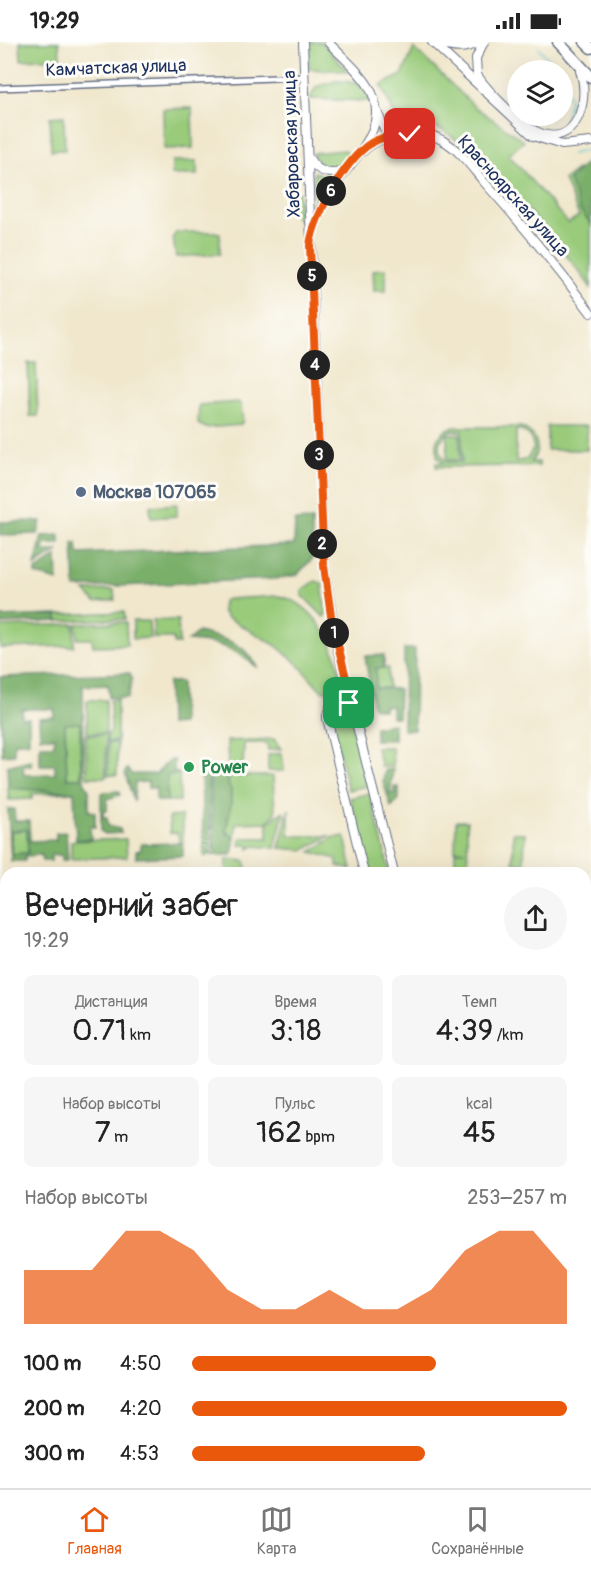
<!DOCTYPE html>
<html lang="ru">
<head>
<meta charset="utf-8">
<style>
  :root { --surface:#fff; --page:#f6f6f6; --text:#222; --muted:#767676; --line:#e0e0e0; --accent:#ea580c }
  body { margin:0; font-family:Pangolin,sans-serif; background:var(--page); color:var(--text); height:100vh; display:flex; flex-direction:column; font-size:22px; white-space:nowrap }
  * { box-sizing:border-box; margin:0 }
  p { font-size:20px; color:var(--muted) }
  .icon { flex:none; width:33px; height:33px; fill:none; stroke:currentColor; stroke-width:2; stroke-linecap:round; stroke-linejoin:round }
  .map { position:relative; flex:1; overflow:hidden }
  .details { position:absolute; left:0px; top:825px; width:591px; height:621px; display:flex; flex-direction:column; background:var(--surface); border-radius:18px 18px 0 0; box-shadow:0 6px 24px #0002 }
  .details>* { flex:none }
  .fabs { position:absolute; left:507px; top:18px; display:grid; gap:12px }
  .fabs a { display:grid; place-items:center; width:66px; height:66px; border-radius:50%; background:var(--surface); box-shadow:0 6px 24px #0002; font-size:30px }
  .pin { position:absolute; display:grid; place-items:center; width:51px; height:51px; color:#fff; margin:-26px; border-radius:12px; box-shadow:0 3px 9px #0006 }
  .km { position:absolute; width:30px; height:30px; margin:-15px; border-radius:50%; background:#222; color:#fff; font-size:16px; line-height:30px; text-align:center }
  .round { display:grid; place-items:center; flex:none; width:63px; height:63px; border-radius:32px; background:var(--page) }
  .head { display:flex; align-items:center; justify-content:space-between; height:102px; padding:0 24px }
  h1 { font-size:33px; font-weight:600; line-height:45px }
  .stats { display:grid; grid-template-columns:repeat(3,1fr); gap:9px; height:102px; padding:6px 24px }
  .stats div { display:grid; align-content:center; border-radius:9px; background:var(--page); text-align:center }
  .stats b { font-size:30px; font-weight:600 }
  .stats small { font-size:16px; font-weight:400 }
  .stats p { font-size:16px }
  .chart { height:168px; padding:12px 24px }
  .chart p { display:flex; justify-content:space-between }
  .chart svg { width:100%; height:108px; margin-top:6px; fill:var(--accent); opacity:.7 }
  ul { padding:0 24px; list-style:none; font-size:20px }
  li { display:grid; grid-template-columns:96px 72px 1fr; align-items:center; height:45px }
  li i { height:15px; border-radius:8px; background:var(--accent) }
  .status { display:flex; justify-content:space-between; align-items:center; height:42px; padding:0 30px; background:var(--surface); direction:ltr }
  .status svg { height:16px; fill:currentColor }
  .tab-bar { display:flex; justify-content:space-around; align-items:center; height:84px; border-top:2px solid var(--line); background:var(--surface); font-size:16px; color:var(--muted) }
  .tab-bar a { display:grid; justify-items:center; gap:3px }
  .tab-bar .on { color:var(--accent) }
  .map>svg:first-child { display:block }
  .green { fill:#99cb7a; stroke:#5a7d6c; stroke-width:1.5; fill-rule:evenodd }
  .forest { fill:#7aaf6a; stroke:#4a6f64; stroke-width:1.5; fill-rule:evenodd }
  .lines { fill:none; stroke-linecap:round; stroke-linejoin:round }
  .stream { stroke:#57c3d0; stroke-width:1.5 }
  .street-casing { stroke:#666f84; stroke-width:8 }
  .secondary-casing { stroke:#666f84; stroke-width:10 }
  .highway-casing { stroke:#666f84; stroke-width:13 }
  .street { stroke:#fff; stroke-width:5 }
  .secondary { stroke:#fff; stroke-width:8 }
  .highway { stroke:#fff; stroke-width:10 }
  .route-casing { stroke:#fff; stroke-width:12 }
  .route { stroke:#ea580c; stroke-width:8 }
  .service-dot { fill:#5c6f8a; stroke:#fdfcf7; stroke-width:2 }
  .leisure-dot { fill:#2e9e5b; stroke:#fdfcf7; stroke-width:2 }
  .labels { text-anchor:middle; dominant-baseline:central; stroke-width:6; stroke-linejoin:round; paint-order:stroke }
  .street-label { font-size:18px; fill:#1b2f5e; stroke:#fdfcf7 }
  .service-label { font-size:18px; font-weight:bold; fill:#4e5e75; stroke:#fdfcf7; text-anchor:start }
  .leisure-label { font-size:18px; font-weight:bold; fill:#27864d; stroke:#fdfcf7; text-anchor:start }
</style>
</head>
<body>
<div class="status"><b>19:29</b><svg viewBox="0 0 49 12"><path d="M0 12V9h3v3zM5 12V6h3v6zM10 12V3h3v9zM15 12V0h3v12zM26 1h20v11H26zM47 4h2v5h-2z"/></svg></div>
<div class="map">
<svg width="591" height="1446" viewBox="0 0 591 1446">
  <rect width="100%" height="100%" fill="#fdfcf7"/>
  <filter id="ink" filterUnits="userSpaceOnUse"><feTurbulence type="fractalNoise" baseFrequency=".0167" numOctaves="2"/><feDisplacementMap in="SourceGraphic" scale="12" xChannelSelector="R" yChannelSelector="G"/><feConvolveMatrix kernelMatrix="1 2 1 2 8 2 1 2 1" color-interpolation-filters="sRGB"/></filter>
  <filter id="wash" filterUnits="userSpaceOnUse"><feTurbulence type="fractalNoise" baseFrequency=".008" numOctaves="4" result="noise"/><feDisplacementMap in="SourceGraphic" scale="24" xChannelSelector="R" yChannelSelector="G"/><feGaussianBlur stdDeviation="1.35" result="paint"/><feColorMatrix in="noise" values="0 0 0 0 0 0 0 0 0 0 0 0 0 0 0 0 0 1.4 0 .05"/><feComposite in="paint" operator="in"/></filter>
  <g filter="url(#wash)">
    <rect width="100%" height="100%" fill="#f0e7cc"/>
    <!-- green -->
    <path class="green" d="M20,0H59L60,16L21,18Z
      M310,0H322L347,29L309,27L308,6Z
      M414,6L475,65L524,99L509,113L568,181L579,174L564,138L578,127L591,139V246C568,212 468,93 432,84C422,82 409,85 400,85L381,43L402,33Z
      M336,39C351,39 367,41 369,59L310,57L316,45Z
      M192,66L193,106L164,107L163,67Z
      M64,74L65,108H51L50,75Z
      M345,108L353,114L338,126C326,127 317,123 313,111Z
      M172,119H197V133H172Z
      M314,130L334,136L316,170H315Z
      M295,150H299V178L282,161Z
      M177,190H216L220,192V212L176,215L173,195Z
      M386,227V249H374L373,228Z
      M28,321H36L38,374H30Z
      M238,360L241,363L243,379L240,383L206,386L198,382L199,363Z
      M547,384H587V408H547Z
      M455,385H521C537,392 542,406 531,420H539V424L436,425V421H443L437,414V397L447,387ZM521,388L530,394L534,406L527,417L516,420V388ZM449,389H462V420H447L440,411V399Z
      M447,392H460V418H447Z
      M177,462V474L151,476L150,464Z
      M315,539L322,541L326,572L324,575L302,553V549Z
      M114,548L115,558L95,560L85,549Z
      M278,554C311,559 332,596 339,626C341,634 345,641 339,648L332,650L321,648L297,621L275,603L226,575L222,569L223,559L228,557Z
      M124,570L125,577L57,579V573Z
      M153,578H178L179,602H174L173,596H154Z
      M133,579H149L150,596L133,597Z
      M126,580L127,603L93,604L92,597H77L76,582Z
      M74,582V604L0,606V585Z
      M376,626H388V646H376Z
      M87,658H106V691H87Z
      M117,658V699L107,700V693L111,689L110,659Z
      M336,664L350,668L369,744L348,748L330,676L332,667Z
      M65,681H80L81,736H67Z
      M86,693H106V735H87Z
      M274,697L281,707L268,708L267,701H244L243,727H228L227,699Z
      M108,701H117V733H108Z
      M376,705H392L393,724L381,725Z
      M281,711L284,729H268V713Z
      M166,732H179L180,759H167Z
      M227,734H273L275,772L267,780L236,781L235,795L229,794L226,788L230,768Z
      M8,746L75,750L32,752V757L9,758Z
      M370,751L390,831H368L350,756Z
      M289,767V794H330L303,808L279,806Z
      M282,770H284L275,806L254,804L249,807V803H239L242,796H268V781Z
      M182,774L183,801H179L178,791H170L169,775Z
      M456,779H467L468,831H455V809H465L455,808Z
      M27,788L28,811L12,812L11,789Z
      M513,791H525L524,821L513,820Z
      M334,795H345L352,828L337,824V817L311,810Z
      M126,797L127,815L71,817V799Z
      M227,817L245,819L248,831H227Z
      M5,1112H6V1162H0V1121L5,1120Z"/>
    <!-- forest -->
    <path class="forest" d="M591,116V182L580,168L569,138Z
      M312,478V517L297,533L274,537L75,546L73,501H77L78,512L294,503L295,479Z
      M41,479L38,492L0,493V480Z
      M60,493V502H46L43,509H58L35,524L42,494Z
      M57,514L58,539L36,533V529Z
      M57,573V579L0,582V575Z
      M198,590C227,598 242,598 258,626C233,605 220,601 188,599Z
      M404,607H415L414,688H403Z
      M384,613V626H376V646L399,647L398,675H392V664H384V668L373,665L365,614Z
      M130,631L132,637L128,656H109L108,643L83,644L84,739L89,748V769L95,770V785H90L91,797L76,798L74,750L8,746L7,724L31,718V724H23L24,733L55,732V723H40V703H54L55,695H40L39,676L54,675V667H22V676H29V700H14V712L2,713L0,635ZM80,681L81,736H67L65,682Z
      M168,640H181L182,682L169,683Z
      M394,682V698H375V685Z
      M170,718H174V729L179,732L167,733V759H156V746H148V740L135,741L134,760L125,731L127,727L131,732H156Z
      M393,727L390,752L394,751V745H399V757L391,765L383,739L385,728Z
      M225,733L229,738L228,742L231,748V762L226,790L235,795L232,813H214L210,738L212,734Z
      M208,734L211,813L204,814L201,735Z
      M120,749V753L107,757V769H103V775H107L108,784L120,787L121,791L105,792L101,789V752L104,750Z
      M8,767H14L15,779H29L30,799L56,798V791L66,790L68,818H62V813H51V819H42V813L25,814V819H11ZM27,788L28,811L12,812L11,789Z
      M183,801V814L136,816V809L141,808V802Z"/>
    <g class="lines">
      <!-- stream -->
      <path class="stream" d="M539,6L557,28
        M562,38L570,58L563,85
        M572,112L591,107"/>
    </g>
  </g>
  <g filter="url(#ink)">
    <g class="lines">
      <defs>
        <path id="street" d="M0,46L304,35
          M87,1440V1446"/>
        <path id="secondary" d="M303,0L324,524L337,605L394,831
          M432,0L533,94L562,103L591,100
          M437,0C451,7 466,8 479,0
          M458,0H459
          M484,0L476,16L477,33C488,49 520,82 538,90C575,107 591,60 580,29
          M377,69L385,89L395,93
          M362,110C380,92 419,84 442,98C459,107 472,126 484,140C522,182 557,225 591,271
          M309,116C317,131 332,135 347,127
          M313,189C317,175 322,162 330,150C350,119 393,86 369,45C359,28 341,14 328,0
          M346,639C345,655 327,660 327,676L364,831
          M585,863H591
          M0,886H6
          M0,1177L6,1176
          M506,1440L507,1446
          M536,1440L537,1446"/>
        <path id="highway" d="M558,0L591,35
          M585,0L591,6"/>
      </defs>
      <!-- street casing -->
      <use href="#street" class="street-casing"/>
      <!-- secondary casing -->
      <use href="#secondary" class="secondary-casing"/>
      <!-- highway casing -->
      <use href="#highway" class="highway-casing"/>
      <!-- street -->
      <use href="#street" class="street"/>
      <!-- secondary -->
      <use href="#secondary" class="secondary"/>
      <!-- highway -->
      <use href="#highway" class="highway"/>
    </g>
  </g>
  <g class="lines" filter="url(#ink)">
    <defs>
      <path id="route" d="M349,661L354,669L331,574L324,524L310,203C314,172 349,110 377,98C387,93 399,93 410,92"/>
    </defs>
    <!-- route casing -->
    <use href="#route" class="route-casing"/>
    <!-- route -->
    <use href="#route" class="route"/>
  </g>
  <!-- markers -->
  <circle class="service-dot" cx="81" cy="450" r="6"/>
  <circle class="leisure-dot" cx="189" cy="725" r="6"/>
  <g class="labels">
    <!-- street labels -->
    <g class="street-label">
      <text transform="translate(116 26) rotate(-2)">Камчатская улица</text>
      <text transform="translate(292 102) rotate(-92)">Хабаровская улица</text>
      <text transform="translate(513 154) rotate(48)">Красноярская улица</text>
    </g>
    <!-- service labels -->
    <g class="service-label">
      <text x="93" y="450">Москва 107065</text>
    </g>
    <!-- leisure labels -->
    <g class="leisure-label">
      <text x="201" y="725">Power</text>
    </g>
  </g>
</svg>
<div class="fabs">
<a><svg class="icon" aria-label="layers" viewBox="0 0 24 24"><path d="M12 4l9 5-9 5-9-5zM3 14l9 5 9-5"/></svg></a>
</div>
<div class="pin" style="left:349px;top:661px;background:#1e9e55"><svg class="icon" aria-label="arrive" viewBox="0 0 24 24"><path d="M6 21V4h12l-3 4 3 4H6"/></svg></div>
<div class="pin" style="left:410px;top:92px;background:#d93025"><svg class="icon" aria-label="check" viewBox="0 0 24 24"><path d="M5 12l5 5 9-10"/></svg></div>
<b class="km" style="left:334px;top:591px">1</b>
<b class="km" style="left:322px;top:502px">2</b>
<b class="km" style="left:319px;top:413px">3</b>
<b class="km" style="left:315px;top:323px">4</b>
<b class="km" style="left:312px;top:234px">5</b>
<b class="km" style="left:331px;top:149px">6</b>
<section class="details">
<div class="head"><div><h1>Вечерний забег</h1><p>19:29</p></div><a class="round"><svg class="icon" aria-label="share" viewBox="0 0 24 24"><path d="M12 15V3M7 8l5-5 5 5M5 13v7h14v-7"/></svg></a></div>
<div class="stats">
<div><p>Дистанция</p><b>0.71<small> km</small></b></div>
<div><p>Время</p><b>3:18</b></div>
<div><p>Темп</p><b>4:39<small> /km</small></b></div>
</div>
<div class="stats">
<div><p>Набор высоты</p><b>7<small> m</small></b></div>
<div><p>Пульс</p><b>162<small> bpm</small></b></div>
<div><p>kcal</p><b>45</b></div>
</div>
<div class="chart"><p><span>Набор высоты</span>253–257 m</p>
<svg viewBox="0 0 160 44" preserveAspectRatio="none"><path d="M0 44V22L10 22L20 22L30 6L40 6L50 14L60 30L70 38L80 38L90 30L100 38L110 38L120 30L130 14L140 6L150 6L160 22V44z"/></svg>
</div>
<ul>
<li><b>100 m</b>4:50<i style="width:65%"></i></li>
<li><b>200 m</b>4:20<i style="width:100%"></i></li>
<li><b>300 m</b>4:53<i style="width:62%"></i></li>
</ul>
</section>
</div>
<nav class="tab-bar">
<a class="on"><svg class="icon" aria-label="home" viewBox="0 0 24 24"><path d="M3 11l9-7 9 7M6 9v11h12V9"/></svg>Главная</a>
<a><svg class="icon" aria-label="map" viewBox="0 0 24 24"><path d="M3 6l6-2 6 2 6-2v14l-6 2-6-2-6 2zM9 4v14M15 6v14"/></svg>Карта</a>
<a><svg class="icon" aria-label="saved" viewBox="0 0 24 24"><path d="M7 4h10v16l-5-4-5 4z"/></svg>Сохранённые</a>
</nav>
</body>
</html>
